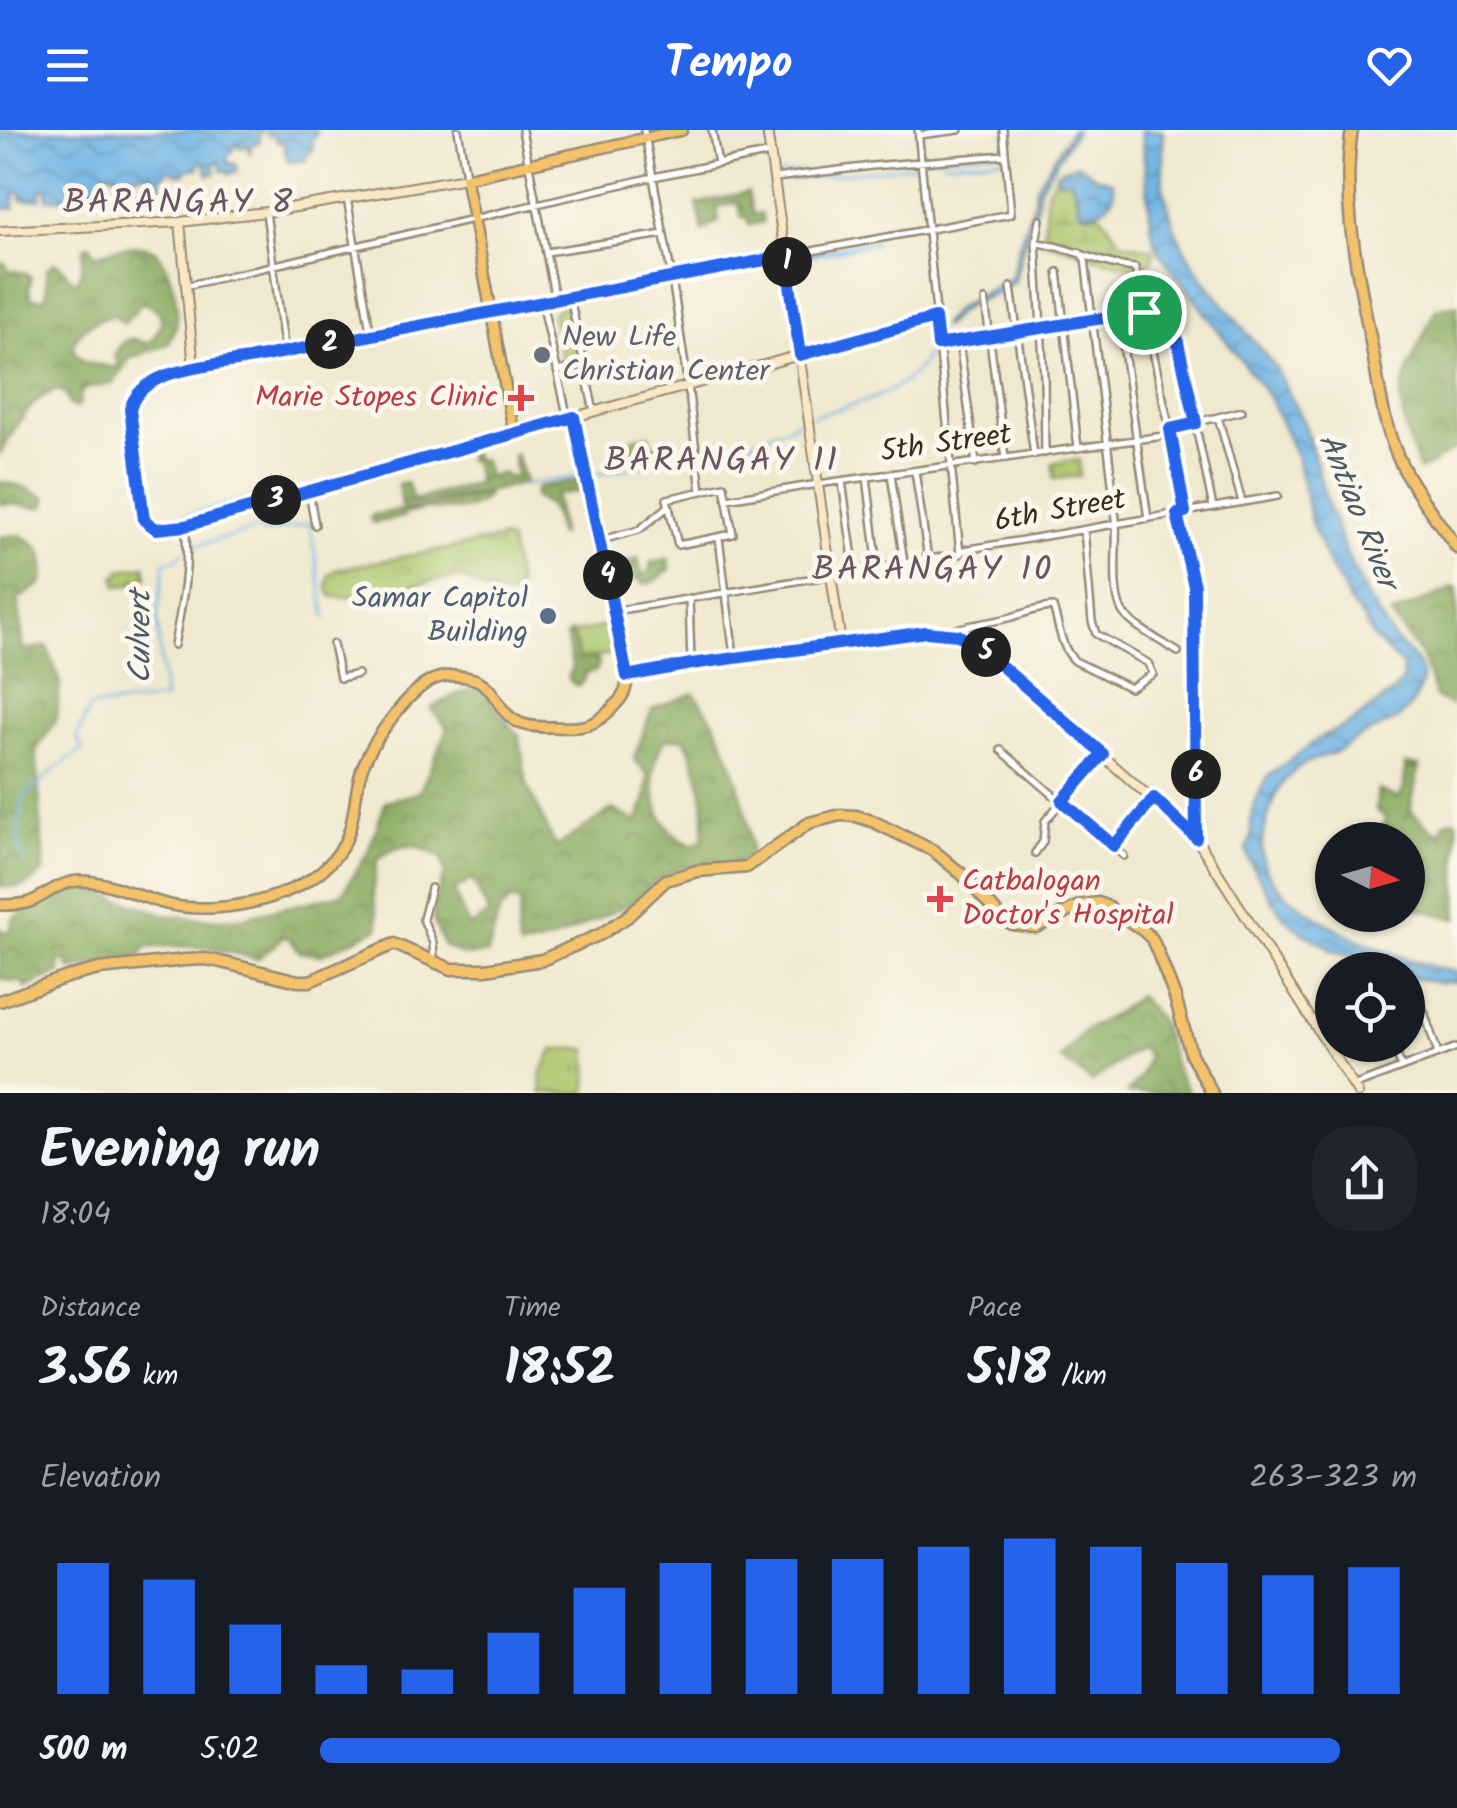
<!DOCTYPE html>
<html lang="en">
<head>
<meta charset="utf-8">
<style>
  :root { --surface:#171b24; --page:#20242c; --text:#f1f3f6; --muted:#9ea1a6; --accent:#2563eb }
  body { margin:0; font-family:Kalam,sans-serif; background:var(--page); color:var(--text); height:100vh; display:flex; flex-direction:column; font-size:38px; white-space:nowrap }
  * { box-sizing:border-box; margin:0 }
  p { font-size:32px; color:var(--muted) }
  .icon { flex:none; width:55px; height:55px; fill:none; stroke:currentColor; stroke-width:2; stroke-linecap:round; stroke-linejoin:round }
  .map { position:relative; height:963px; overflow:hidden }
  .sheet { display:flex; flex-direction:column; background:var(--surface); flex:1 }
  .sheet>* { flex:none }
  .needle { width:65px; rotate:95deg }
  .controls { position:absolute; left:1315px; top:692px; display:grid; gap:20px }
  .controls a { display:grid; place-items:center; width:110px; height:110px; border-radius:50%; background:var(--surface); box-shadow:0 2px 8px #0004; font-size:50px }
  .pin { position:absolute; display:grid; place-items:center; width:85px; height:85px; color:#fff; margin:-42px; border:5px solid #fff; border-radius:50%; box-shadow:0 2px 10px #0007 }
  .km { position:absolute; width:50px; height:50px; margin:-25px; border-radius:50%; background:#222; color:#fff; font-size:28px; line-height:50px; text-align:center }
  .round { display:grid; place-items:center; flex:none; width:105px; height:105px; border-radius:40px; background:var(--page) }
  .head { display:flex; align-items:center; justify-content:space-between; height:170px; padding:0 40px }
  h1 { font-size:55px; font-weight:600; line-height:75px }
  .metrics { display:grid; grid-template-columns:repeat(3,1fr); gap:15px; height:170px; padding:10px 40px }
  .metrics div { display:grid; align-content:center }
  .metrics b { font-size:50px; font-weight:600 }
  .metrics small { font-size:28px; font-weight:400 }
  .metrics p { font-size:28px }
  .chart { height:280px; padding:20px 40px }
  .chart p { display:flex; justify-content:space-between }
  .chart svg { width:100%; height:180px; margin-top:10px; stroke:var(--accent); stroke-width:6 }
  ul { padding:0 40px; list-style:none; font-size:32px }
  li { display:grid; grid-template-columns:160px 120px 1fr; align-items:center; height:75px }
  li i { height:25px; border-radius:12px; background:var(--accent) }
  header { display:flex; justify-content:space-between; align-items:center; height:130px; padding:0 40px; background:var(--accent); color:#fff; font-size:45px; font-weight:600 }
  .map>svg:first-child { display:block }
  .grass { fill:url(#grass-tufts); stroke:#747946; stroke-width:2.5 }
  .forest { fill:url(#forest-crowns); stroke:#626b40; stroke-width:2.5; fill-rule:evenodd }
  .wetland { fill:url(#wetland-marsh); stroke:#747946; stroke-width:2.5 }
  .garden { fill:#adc86f; stroke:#747946; stroke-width:2.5 }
  .water { fill:url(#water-waves); stroke:#546f82; stroke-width:2.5 }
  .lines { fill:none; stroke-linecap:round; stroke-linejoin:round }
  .stream { stroke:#6eb4e5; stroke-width:2.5 }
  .canal { stroke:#6eb4e5; stroke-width:6 }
  .street-casing { stroke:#968a76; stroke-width:10 }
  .secondary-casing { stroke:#968a76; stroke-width:12 }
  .primary-casing { stroke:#968a76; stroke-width:14 }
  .highway-casing { stroke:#968a76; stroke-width:15 }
  .street { stroke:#fff; stroke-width:5 }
  .secondary { stroke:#fae7c3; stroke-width:8 }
  .primary { stroke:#f3c26a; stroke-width:9 }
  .highway { stroke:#f3c26a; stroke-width:10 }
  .route-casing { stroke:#fff; stroke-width:20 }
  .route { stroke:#2563eb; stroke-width:12 }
  .worship-dot { fill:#6b7280; stroke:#fbf7ec; stroke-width:4 }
  .health-dot { fill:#e0444e; stroke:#fbf7ec; stroke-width:4 }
  .service-dot { fill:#5c6f8a; stroke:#fbf7ec; stroke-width:4 }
  .labels { text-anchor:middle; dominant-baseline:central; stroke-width:10; stroke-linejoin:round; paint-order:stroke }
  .worship-label { font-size:30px; fill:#5b616d; stroke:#fbf7ec; text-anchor:start }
  .health-label { font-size:30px; fill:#be3a42; stroke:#fbf7ec; text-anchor:end }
  .street-label { font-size:30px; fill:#3b2a1e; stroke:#fbf7ec }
  .service-label { font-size:30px; fill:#4e5e75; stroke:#fbf7ec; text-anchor:end }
  .water-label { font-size:32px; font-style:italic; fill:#4d5a64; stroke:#fbf7ec }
  .quarter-label { font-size:35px; letter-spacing:2.5px; fill:#6b5562; stroke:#fbf7ec }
</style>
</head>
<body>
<header><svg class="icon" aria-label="menu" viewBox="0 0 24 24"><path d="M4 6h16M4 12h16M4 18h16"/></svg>Tempo<svg class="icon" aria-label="heart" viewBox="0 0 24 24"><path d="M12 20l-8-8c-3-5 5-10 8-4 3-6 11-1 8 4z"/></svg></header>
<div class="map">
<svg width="1457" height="963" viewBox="0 0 1457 963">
  <defs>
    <pattern id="grass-tufts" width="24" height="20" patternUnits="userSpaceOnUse" patternTransform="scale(2.5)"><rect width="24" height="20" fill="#adc86f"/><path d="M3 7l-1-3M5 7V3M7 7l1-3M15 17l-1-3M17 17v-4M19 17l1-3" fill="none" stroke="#8ea35b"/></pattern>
    <pattern id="forest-crowns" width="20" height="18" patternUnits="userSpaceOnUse" patternTransform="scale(2.5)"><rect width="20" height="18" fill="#8aac62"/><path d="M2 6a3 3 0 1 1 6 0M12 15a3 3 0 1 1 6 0" fill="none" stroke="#728c50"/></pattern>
    <pattern id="wetland-marsh" width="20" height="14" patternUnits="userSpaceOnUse" patternTransform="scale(2.5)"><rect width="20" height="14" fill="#adc86f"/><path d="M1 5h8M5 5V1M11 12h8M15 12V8" fill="none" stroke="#8ea35b"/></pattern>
    <pattern id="water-waves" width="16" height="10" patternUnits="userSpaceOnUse" patternTransform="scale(2.5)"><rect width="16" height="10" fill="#6eb4e5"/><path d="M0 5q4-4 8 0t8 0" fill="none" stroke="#5c93b9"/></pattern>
  </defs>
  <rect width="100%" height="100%" fill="#fbf7ec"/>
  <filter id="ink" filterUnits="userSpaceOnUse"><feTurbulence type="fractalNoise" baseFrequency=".01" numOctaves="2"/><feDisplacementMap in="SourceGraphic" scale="20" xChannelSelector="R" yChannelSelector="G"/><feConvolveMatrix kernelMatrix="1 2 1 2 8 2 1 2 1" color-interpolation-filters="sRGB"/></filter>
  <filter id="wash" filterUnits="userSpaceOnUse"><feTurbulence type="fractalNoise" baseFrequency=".0048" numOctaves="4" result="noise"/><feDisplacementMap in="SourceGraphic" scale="40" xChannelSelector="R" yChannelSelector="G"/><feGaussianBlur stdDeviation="2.25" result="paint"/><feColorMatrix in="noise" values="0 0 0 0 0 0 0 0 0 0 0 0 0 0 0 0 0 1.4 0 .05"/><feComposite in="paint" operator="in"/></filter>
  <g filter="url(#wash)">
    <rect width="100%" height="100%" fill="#f0e9cf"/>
    <!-- grass -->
    <path class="grass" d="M559,177L567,178L578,226L572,233L565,232L561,226L552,184Z
      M649,305L652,317L659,316L661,327L635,332L631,309Z
      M503,408L510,412L518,458L515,464C482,471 484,452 456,447L343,468L331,466L327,457L329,445L338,439Z
      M145,436L147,447L134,450V454L117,456L115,446L121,445L120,440Z
      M554,919H587L589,941L586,963H541L542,941Z"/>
    <!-- forest -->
    <path class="forest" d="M748,62L753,85L761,83L763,92L749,95L747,87H742L738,72L717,77L719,91L703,101L697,74Z
      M87,115L91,116L94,125C110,121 133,112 150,118C168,125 179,173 177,191C176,199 171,207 168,214L130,228L113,253L85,259L80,264V273L75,278L69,274L66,265L59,260C32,264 13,301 0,324V133H5L9,140L26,143L31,148L29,159L31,168L43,169L47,164L46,140L54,133L61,136L73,151L77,152L82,137L84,118ZM141,173C165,178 166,192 152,211L143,213C129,203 120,212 114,226L118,231L117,238L83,232L75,222L73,214C83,195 94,190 114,185L124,194Z
      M1457,174V318L1419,341C1411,319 1402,294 1401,270C1401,248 1426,200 1436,179Z
      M471,322L478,331L483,329L488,347L503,343L508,348L516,346L513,326L516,324L525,353L472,365L401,376L398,354L407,352L413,370L478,353L473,332L468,330V324Z
      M584,350L586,360L555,365L561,404L558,405C553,384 555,377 535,368V360L539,357Z
      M2,352L21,356L47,368L45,376C30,380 18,371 0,375V353Z
      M487,365C477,385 446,378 428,379C420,380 411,383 403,384V387L375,393L370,390L373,385Z
      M19,405C44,416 47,427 42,453L18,470L24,520L47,516L60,553L56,590L36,620L44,740C30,756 21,760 0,756V407Z
      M638,428L642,445L651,442L650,433L668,429L670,439L653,452L642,454L640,449L632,450L628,431Z
      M1455,457L1457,458V562L1454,564L1451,576L1436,568L1422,527L1391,485Z
      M571,502L579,530L597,528L599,534L596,541L586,543L583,552L577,556L568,549L569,543L573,540L566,506Z
      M484,559L499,583L519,605L527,655L556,717L612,679L637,692L646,669L648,645L634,629L652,579L694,563C703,576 714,589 720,604C733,634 754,696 750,728L733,732L681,737L654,752L632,773L552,810L520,818L517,806L521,773L511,769L499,783L488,823L464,826L444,816L433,790L436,768L445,744L442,728C413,713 405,711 377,729L373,764L379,798L321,825L300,822L289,808L282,806L275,815L257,829C220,820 183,812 145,818L140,827L70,840L68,831L59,832L60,843L26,858L20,850L14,852L0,848V799L9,803L14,788L58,765L83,757L170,786L205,789L240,788L342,764L368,722L386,671L419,663L448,599L431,579C449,567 462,560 484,559ZM684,608C701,640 707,672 703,709L693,715C653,705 642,638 666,609ZM472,749L489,784L469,797L454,761Z
      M1405,634L1419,636L1410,681L1434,701L1441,703L1445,692L1454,689L1457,691V789L1408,776V710H1362L1361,702L1380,700L1387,688L1376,681L1378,660L1399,668L1404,658Z
      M1139,866L1160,890L1176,940L1189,963H1127L1140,948L1148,927L1140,917L1092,952L1061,929L1085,900L1114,884Z"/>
    <!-- wetland -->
    <path class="wetland" d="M1056,46L1059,51L1069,49L1074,58L1080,82L1091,84L1099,82L1121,112L1153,119C1153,126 1154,130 1148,134C1132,146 1065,114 1043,111L1047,61Z"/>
    <!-- garden -->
    <path class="garden" d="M1079,330L1080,346L1054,349L1053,333Z
      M606,496L612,524L579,530L574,503Z"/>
    <!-- water -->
    <path class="water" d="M0,0L248,1L265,0L259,5L260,12L250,16L251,25L247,15L241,18L238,14L233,17L234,20L227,26L229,34L236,33L238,41L229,44L227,40L222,41L219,31L214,33L216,43L208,45L204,31L198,33L199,38L186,40L185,44H174L173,40L166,41V45L161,46V56H152V45L135,44L134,57H130V47H116L115,44L105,42V55L96,56L95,61H89L88,48H82V53H75V68L47,69V59L42,58L40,69L21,70V62H15L14,78H1Z
      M266,0H316V6L312,8L313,21L306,24V30L288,32L283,11L277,12L274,5L268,6Z
      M1071,0H1076L1039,59L1037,75L1022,120L1015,151L999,162L966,176L944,196H941L954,180L1012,147L1019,115L1033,76L1036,57Z
      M1141,0H1163V58L1175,99L1188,126L1206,153L1276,238L1305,295L1329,379L1333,386C1347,433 1365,465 1393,507C1402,521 1423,529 1422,549C1422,557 1418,563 1414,570C1400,595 1381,595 1359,608C1353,611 1347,616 1340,620C1324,627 1305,630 1292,643C1283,651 1275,663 1272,675C1266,694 1258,714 1264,734C1280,784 1407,835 1457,842V852L1447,851L1440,853L1408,847V840H1386L1369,835L1361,829L1334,821L1297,799L1284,787L1272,770L1249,730L1246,720L1251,707V691L1256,669L1268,646L1319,608L1348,595L1393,562L1403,549L1402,535L1373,508L1363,488L1349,471L1342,455L1331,440L1312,395L1297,328L1269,267L1158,121L1152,101Z
      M1078,34L1098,48L1112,51C1119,73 1100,85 1081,81L1075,58L1069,49L1060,50L1056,42Z"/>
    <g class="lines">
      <!-- stream -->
      <path class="stream" d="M886,32L1002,21
        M942,33L1009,28L1008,18
        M780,45L804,42
        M781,51L919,35
        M813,286C857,274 930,260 933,202L941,196
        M592,345L742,316L805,289
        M523,355L578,347
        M310,395L326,489
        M190,417L257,399L263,403L320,392
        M25,732L17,710L23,668L58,637L82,620L77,607L90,577L164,569L157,486L165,432L173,431L183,422"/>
      <!-- canal -->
      <path class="canal" d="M791,128L873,112
        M135,297C135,267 158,251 186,246
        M138,321L148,378C152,386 157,389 167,392L268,366"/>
    </g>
  </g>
  <g filter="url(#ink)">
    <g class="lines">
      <defs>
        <path id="street" d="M458,0L466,46
          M522,0L555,169
          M644,0L672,148L688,256L701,361
          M712,0L718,34
          M918,0L960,424
          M919,5L959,0
          M775,48L872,36L1005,25
          M347,68L371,206
          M266,82L285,222
          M1040,90L1036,113L1044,248L1045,323
          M1036,113C1070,116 1100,135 1135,138L1171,305L1185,381
          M546,122L664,104
          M1079,122L1085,129C1095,216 1107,303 1116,389C1118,413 1111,461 1122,481C1130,495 1164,513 1178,522
          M1058,142L1078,318
          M185,156L653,47L771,23
          M1166,156L1213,377
          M1011,157L1034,325
          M570,167L594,282
          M985,170L1005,328
          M542,172L568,289
          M1119,186L1148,389
          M959,212L976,333
          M938,215L1170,177
          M800,225L935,188
          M194,238L285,222L490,181L1011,84L1003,0
          M557,241L584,236
          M1218,287L1242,372
          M1170,299L1242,281
          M915,341L928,429
          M891,344L904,433
          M867,347L878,438
          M842,351L855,442
          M724,356L733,404L678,415L667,369Z
          M309,361L315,395
          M727,369L818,354L1171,305
          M1177,384L1194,456L1196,708
          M719,408L734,526
          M601,410L639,400L669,376
          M689,468L691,533
          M614,481L960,424L964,420L1278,366
          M947,502C968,494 991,493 1012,487C1026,483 1039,477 1053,477C1059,495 1061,519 1075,531L1130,558L1153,544L1148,533L1096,504L1092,491L1084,400
          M333,514L340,548L358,544
          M174,515C182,473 190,438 185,395
          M1001,620L1124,726
          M1114,716L1152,671
          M1035,723L1043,712L1045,691L1103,624
          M431,758L423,789L433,813L434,829
          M1419,867L1438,924
          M1394,915L1401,937
          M1353,956L1457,917"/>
        <path id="secondary" d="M767,0L841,514
          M180,92L194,238C169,244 138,252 130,279L141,381C148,404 165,399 185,395L514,303
          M0,101L180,92L266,82L466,48
          M574,287L800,225
          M627,546L691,533L926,502L958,505L983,520L1196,708L1358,963"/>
        <path id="primary" d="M0,775C10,775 21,775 30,772C47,765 59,752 78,751C109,750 137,767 166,774C224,788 328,766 349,702C355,683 355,662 361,642C369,615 404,567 428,552C438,547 446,545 457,546C501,548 491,581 520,593C529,597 540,597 550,597C582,598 595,599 617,573C625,564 627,558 627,546L574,287L514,303L466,48L682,0"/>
        <path id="highway" d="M1352,0C1341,70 1357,139 1370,207C1378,247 1381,289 1398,327C1412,359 1437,389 1457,418
          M0,871L67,847L99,839L185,830L206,829L221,832L298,851H310L394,814L451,839H486L542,830L601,804L627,787L666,750L697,741L747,737L809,693L840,685L856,686L872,691L934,721L964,746L1001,788L1012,794L1036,797L1079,776L1098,773L1108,777L1143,800L1152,809L1158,823L1175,867L1191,924L1212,963"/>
      </defs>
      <!-- street casing -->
      <use href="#street" class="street-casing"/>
      <!-- secondary casing -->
      <use href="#secondary" class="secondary-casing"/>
      <!-- primary casing -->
      <use href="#primary" class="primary-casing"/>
      <!-- highway casing -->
      <use href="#highway" class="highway-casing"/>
      <!-- street -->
      <use href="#street" class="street"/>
      <!-- secondary -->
      <use href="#secondary" class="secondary"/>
      <!-- primary -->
      <use href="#primary" class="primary"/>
      <!-- highway -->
      <use href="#highway" class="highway"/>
    </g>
  </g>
  <g class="lines" filter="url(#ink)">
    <defs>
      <path id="route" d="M786,126L800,225L935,188L938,215L1170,177L1196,293L1170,299L1185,382L1177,384L1194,456L1196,708L1154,668L1114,716L1062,671L1103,624L983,520L958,505L926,502L691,534L627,546L574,287L185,396L156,399L144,390L130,279C135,261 151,251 167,245C191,237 217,234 242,230C277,224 311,217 346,210C493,181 639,154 786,126Z"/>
    </defs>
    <!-- route casing -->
    <use href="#route" class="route-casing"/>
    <!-- route -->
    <use href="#route" class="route"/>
  </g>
  <!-- markers -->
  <circle class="worship-dot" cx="542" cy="225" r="10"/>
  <g class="health-dot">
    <path d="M516 253h10v10h10v10h-10v10h-10v-10h-10v-10h10z"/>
    <path d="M935 754h10v10h10v10h-10v10h-10v-10h-10v-10h10z"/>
  </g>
  <circle class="service-dot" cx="548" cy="486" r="10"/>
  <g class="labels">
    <!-- worship labels -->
    <g class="worship-label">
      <text x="562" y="208">New Life<tspan x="562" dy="34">Christian Center</tspan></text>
    </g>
    <!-- health labels -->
    <g class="health-label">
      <text x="498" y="268">Marie Stopes Clinic</text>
      <text x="962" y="752" text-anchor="start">Catbalogan<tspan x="962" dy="34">Doctor's Hospital</tspan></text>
    </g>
    <!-- street labels -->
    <g class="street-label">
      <text transform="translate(946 314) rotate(-8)">5th Street</text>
      <text transform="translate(1060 381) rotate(-10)">6th Street</text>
    </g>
    <!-- service labels -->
    <g class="service-label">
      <text x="528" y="469">Samar Capitol<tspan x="528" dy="34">Building</tspan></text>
    </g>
    <!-- water labels -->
    <g class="water-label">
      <text transform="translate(1357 381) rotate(68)">Antiao River</text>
      <text transform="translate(141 507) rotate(-90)">Culvert</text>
    </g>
    <!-- quarter labels -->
    <g class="quarter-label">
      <text x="179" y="74">BARANGAY 8</text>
      <text x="722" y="332">BARANGAY 11</text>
      <text x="933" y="441">BARANGAY 10</text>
    </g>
  </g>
</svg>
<div class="controls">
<a><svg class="needle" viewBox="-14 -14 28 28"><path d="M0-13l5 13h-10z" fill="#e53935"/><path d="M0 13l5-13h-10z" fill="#9ea1a6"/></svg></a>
<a><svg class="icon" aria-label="locate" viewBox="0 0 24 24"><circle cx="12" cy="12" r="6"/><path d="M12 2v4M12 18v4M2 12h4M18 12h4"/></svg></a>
</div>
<div class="pin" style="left:1144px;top:182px;background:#1e9e55"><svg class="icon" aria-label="arrive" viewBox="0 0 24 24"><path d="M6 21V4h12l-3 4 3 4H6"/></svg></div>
<b class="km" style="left:787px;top:132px">1</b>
<b class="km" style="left:330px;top:214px">2</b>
<b class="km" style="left:276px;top:370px">3</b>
<b class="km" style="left:608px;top:445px">4</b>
<b class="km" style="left:986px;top:522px">5</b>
<b class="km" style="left:1196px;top:644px">6</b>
</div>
<section class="sheet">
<div class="head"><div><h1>Evening run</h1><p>18:04</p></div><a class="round"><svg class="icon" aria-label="share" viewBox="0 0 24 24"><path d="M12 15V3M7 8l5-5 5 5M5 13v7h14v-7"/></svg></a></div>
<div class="metrics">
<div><p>Distance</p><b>3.56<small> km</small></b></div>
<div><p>Time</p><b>18:52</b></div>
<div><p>Pace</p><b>5:18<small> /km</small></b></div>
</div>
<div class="chart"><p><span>Elevation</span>263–323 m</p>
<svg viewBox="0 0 160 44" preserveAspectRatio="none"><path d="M5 44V12M15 44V16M25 44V27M35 44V37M45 44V38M55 44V29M65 44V18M75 44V12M85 44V11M95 44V11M105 44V8M115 44V6M125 44V8M135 44V12M145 44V15M155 44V13"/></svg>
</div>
<ul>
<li><b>500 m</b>5:02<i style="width:93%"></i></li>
</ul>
</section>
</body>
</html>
